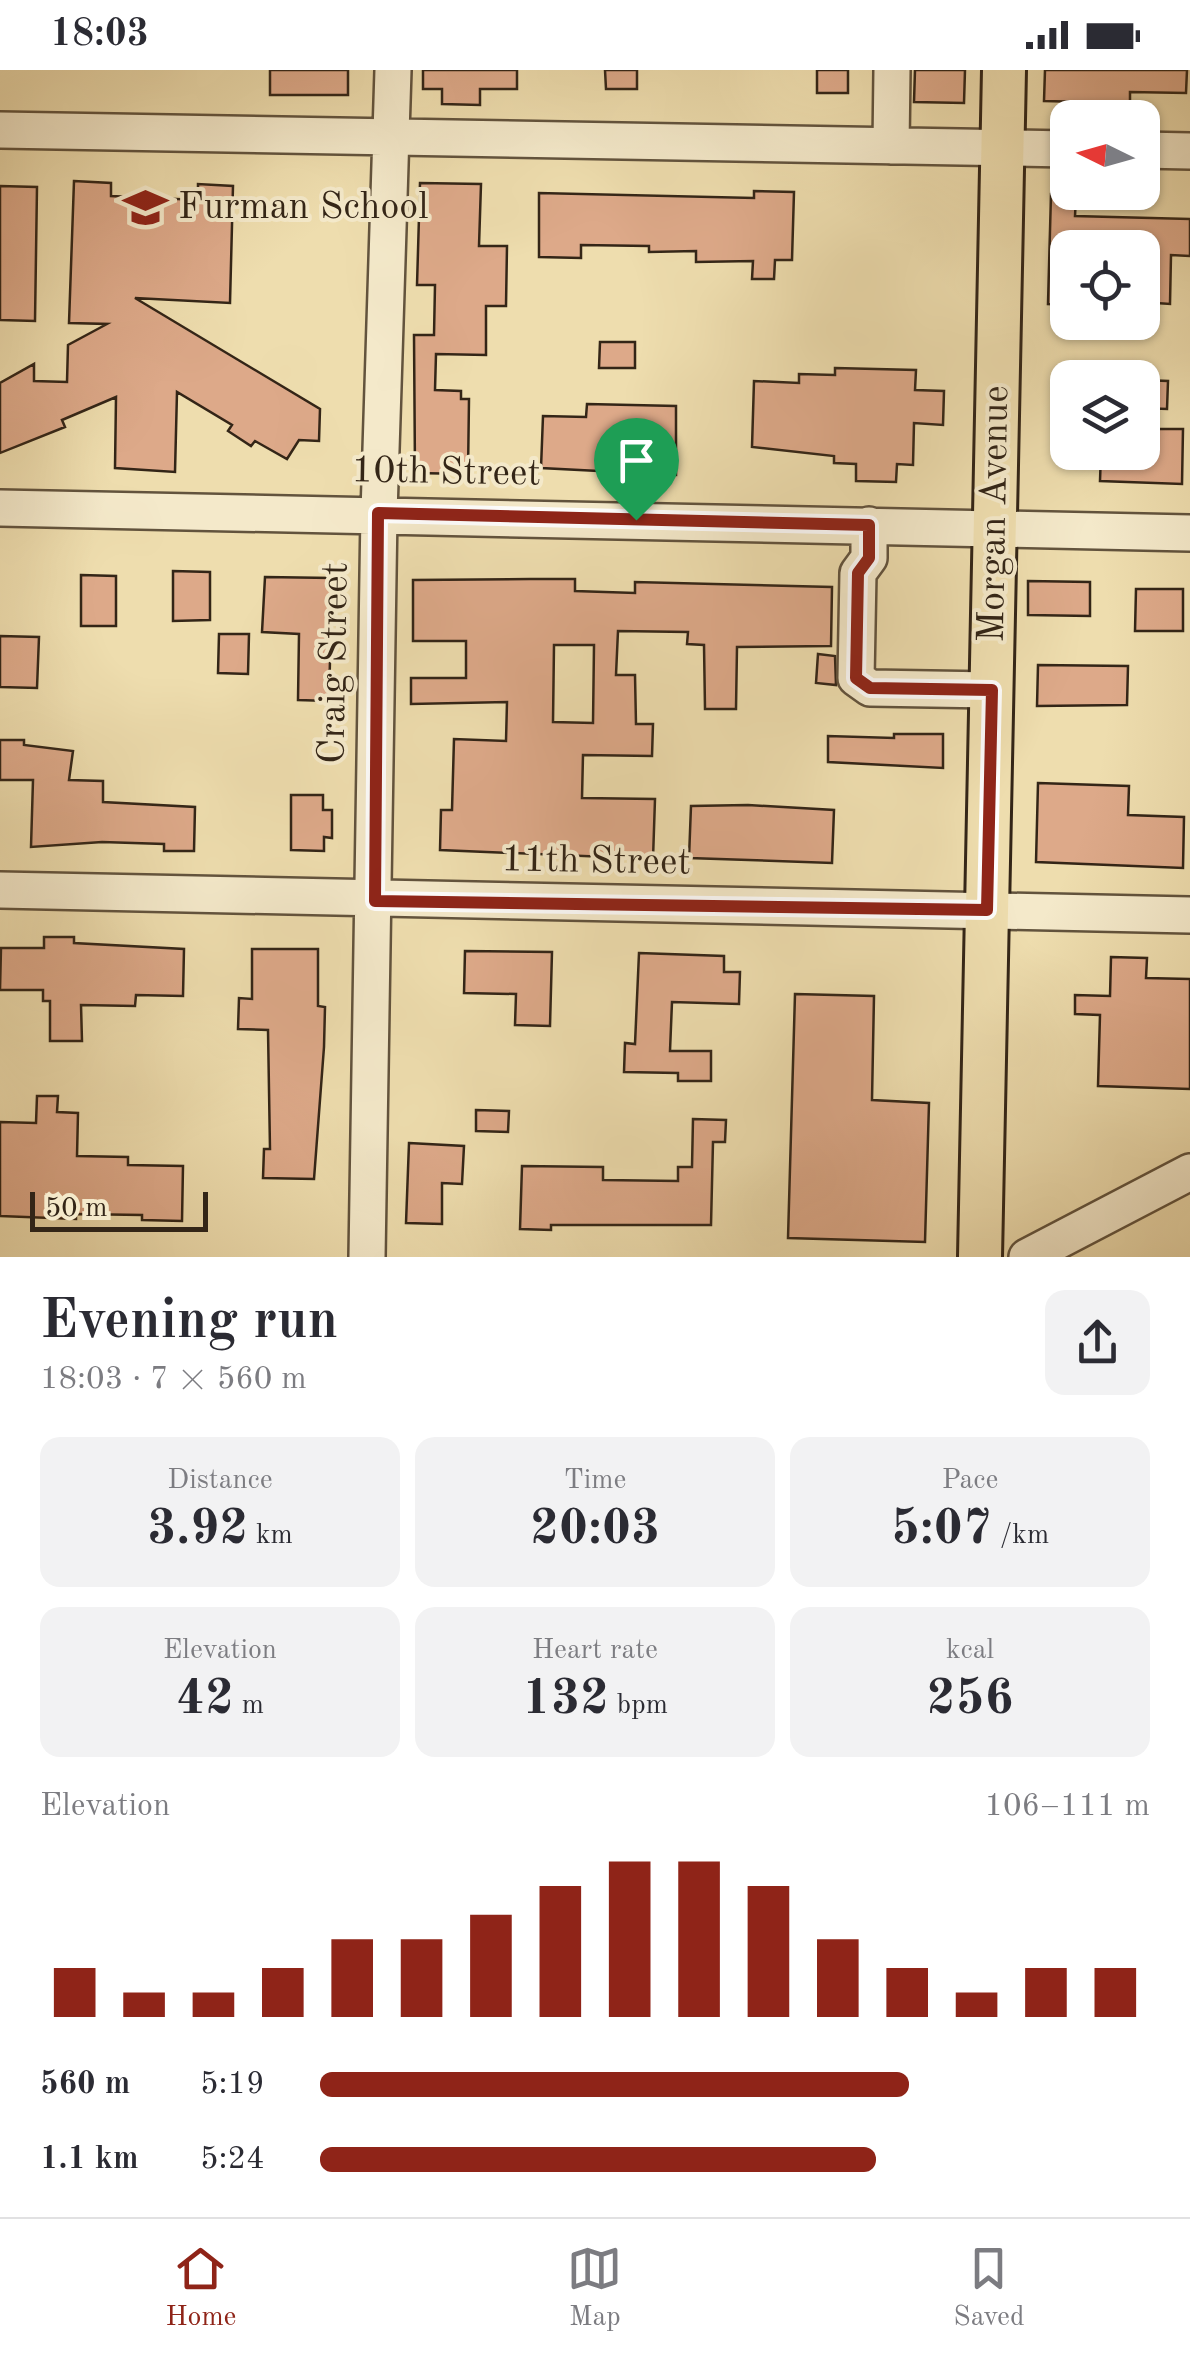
<!DOCTYPE html>
<html lang="en">
<head>
<meta charset="utf-8">
<style>
  :root { --surface:#fff; --page:#f2f2f3; --text:#2b2b33; --muted:#7c7c81; --line:#e1e1e2; --accent:#8f2418 }
  body { margin:0; font-family:"Old Standard TT",serif; background:var(--page); color:var(--text); height:100vh; display:flex; flex-direction:column; font-size:38px; white-space:nowrap }
  * { box-sizing:border-box; margin:0 }
  p { font-size:32px; color:var(--muted) }
  .icon { flex:none; width:55px; height:55px; fill:none; stroke:currentColor; stroke-width:2; stroke-linecap:round; stroke-linejoin:round }
  .map { position:relative; height:1187px; overflow:hidden }
  .details { display:flex; flex-direction:column; background:var(--surface); flex:1 }
  .details>* { flex:none }
  .needle { width:65px; rotate:275deg }
  .buttons { position:absolute; left:1050px; top:30px; display:grid; gap:20px }
  .buttons a { display:grid; place-items:center; width:110px; height:110px; border-radius:20px; background:var(--surface); box-shadow:0 2px 8px #0004; font-size:50px }
  .scale { position:absolute; left:30px; bottom:25px; width:178px; box-sizing:border-box; padding-left:10px; border:5px solid #332517; border-top:0; font-size:28px; line-height:35px; white-space:nowrap; color:#332517; -webkit-text-stroke:8px #f4e9ca; paint-order:stroke }
  .pin { position:absolute; display:grid; place-items:center; width:85px; height:85px; color:#fff; margin:-102px -42px; border-radius:50% 50% 50% 0; rotate:-45deg; box-shadow:0 0 10px #0007 }
  .pin .icon { rotate:45deg }
  .round { display:grid; place-items:center; flex:none; width:105px; height:105px; border-radius:20px; background:var(--page) }
  .summary { display:flex; align-items:center; justify-content:space-between; height:170px; padding:0 40px }
  h1 { font-size:55px; font-weight:700; line-height:75px }
  .figures { display:grid; grid-template-columns:repeat(3,1fr); gap:15px; height:170px; padding:10px 40px }
  .figures div { display:grid; align-content:center; border-radius:20px; background:var(--page); text-align:center }
  .figures b { font-size:50px; font-weight:700 }
  .figures small { font-size:28px; font-weight:400 }
  .figures p { font-size:28px }
  .chart { height:280px; padding:20px 40px }
  .chart p { display:flex; justify-content:space-between }
  .chart svg { width:100%; height:180px; margin-top:10px; stroke:var(--accent); stroke-width:6 }
  ul { padding:0 40px; list-style:none; font-size:32px }
  li { display:grid; grid-template-columns:160px 120px 1fr; align-items:center; height:75px }
  li i { height:25px; border-radius:12px; background:var(--accent) }
  .status { display:flex; justify-content:space-between; align-items:center; height:70px; padding:0 50px; background:var(--surface); direction:ltr }
  .status svg { height:28px; fill:currentColor }
  .tab-bar { display:flex; justify-content:space-around; align-items:center; height:140px; border-top:2px solid var(--line); background:var(--surface); font-size:28px; color:var(--muted) }
  .tab-bar a { display:grid; justify-items:center; gap:5px }
  .tab-bar .active { color:var(--accent) }
  .map>svg:first-child { display:block }
  .building { fill:#dda989; stroke:#332517; stroke-width:2.5; fill-rule:evenodd }
  .lines { fill:none; stroke-linecap:round; stroke-linejoin:round }
  .minor-casing { stroke:#62533d; stroke-width:40 }
  .major-casing { stroke:#332517; stroke-width:48 }
  .minor { stroke:#f4e9ca; stroke-width:35 }
  .major { stroke:#eeddae; stroke-width:42 }
  .route-casing { stroke:#fff; stroke-width:20 }
  .route { stroke:#8f2418; stroke-width:12 }
  .labels { text-anchor:middle; dominant-baseline:central; stroke-width:8; stroke-linejoin:round; paint-order:stroke }
  .poi-label { font-size:38px; fill:#332517; stroke:#f4e9ca; text-anchor:start }
  .street-label { font-size:38px; fill:#332517; stroke:#f4e9ca }
</style>
</head>
<body>
<div class="status"><b>18:03</b><svg viewBox="0 0 49 12"><path d="M0 12V9h3v3zM5 12V6h3v6zM10 12V3h3v9zM15 12V0h3v12zM26 1h20v11H26zM47 4h2v5h-2z"/></svg></div>
<div class="map">
<svg width="1190" height="1187" viewBox="0 0 1190 1187">
  <rect width="100%" height="100%" fill="#eeddae"/>
  <filter id="stains"><feTurbulence type="fractalNoise" baseFrequency=".002" numOctaves="4"/><feColorMatrix values="0 0 0 0 .2 0 0 0 0 .09 0 0 0 0 .02 0 0 0 .5 -.17"/></filter>
  <radialGradient id="worn" r=".72"><stop offset=".6" stop-color="#630" stop-opacity="0"/><stop offset="1" stop-color="#630" stop-opacity=".3"/></radialGradient>
  <!-- building -->
  <path class="building" d="M270,0H348V25H270Z
    M423,0H517V19H480V35L442,34V19H423Z
    M605,0H637V19H606Z
    M817,0H848V23H817Z
    M915,0H965L964,33L914,32Z
    M1045,0H1187L1186,23L1130,22V33L1044,31Z
    M74,111L111,113V126L198,130V114L233,116L230,233L135,228L320,339L319,371L299,370L287,389L255,371L251,376L228,361L232,355L177,322L175,402L115,398L116,327L62,350L65,357L0,383V313L34,294V311L67,312L68,275L107,254L69,253Z
    M420,113L481,114L479,176H507L506,236H486V285L436,284L435,320L461,321V329H469L468,404L415,403L414,265H434L435,215H417Z
    M0,116L37,117L35,251L0,250Z
    M754,121L794,122L792,190H775L774,209H752L753,191L696,192V181L649,182V176L581,175V188L539,187V123L754,128Z
    M1051,124L1076,126L1075,146L1190,149V186L1171,185L1170,234L1142,232V178H1068V235L1048,234Z
    M600,272H635V298H599Z
    M835,298L916,300L915,320L944,321L943,355L914,353L913,395L897,394L896,412L856,411V394L834,393V386L752,377L754,311L799,313V304L835,305Z
    M1142,310L1168,311L1167,339L1142,338Z
    M587,334L676,336V405L541,398L543,346L586,347Z
    M1150,359H1183L1182,414L1100,411L1101,382H1149Z
    M173,501L210,502V550L173,551Z
    M81,505L116,506V556H81Z
    M265,507L332,508L329,631L298,630L299,564L262,562Z
    M530,509H575V521L635,523V512L832,517L831,576L737,577L736,639H705L704,575L687,574L688,562L618,561L616,605H635L636,654H653L652,686L583,685L582,728L655,729L653,789L440,780L441,740H452L454,669L506,671L507,632L411,634V608H466V571H413V510ZM554,575H594L593,653L553,652Z
    M1028,511L1090,512V546L1028,545Z
    M1136,519H1183V561H1135Z
    M219,564H249L248,604L218,603Z
    M0,566L39,567L37,618L0,617Z
    M818,584L835,586L836,615L816,613Z
    M1038,595L1128,596L1127,635L1037,636Z
    M894,664H943V698L828,692V666L894,668Z
    M0,670H24V675L73,681L69,710L103,711V732L195,737L194,781H164V774L102,772L31,777L33,710H0Z
    M1038,713L1129,716L1128,745L1184,747L1183,798L1036,792Z
    M291,725H323V740H332V768L324,767V781L291,780Z
    M748,735L834,740L832,793L689,788L691,736Z
    M44,867H74V873L184,879L183,926L136,925L135,936L81,935L82,971H50V931H43V920H0L1,878H44Z
    M252,879H318V936L325,937L324,977L314,1109L263,1108L264,1079H270L268,960L238,959L239,928L252,929Z
    M465,881L552,882L550,956L515,955L516,924L464,923Z
    M639,883L724,886V902H740L739,934L672,932L670,981H711V1011H678V1003L624,1002L625,973L635,974Z
    M1111,887L1147,888L1146,908L1190,909V1019L1098,1016L1100,945L1075,944V925L1110,926Z
    M795,924L874,926L872,1030L929,1033L925,1172L788,1168Z
    M37,1026H58L57,1042L78,1043L77,1086L128,1087V1095L183,1096L182,1151L142,1150V1145L76,1144V1149L0,1146V1052L36,1053Z
    M476,1040L509,1041L508,1062L476,1061Z
    M693,1049L726,1050L725,1072H713L711,1155H551V1160L520,1159L522,1096L603,1097V1110L678,1111V1097H692Z
    M409,1073L464,1076L462,1114L442,1113V1154L406,1153Z"/>
  <g class="lines">
    <defs>
      <path id="minor" d="M0,60L1068,79
        M891,76L892,0
        M1142,80L1190,81
        M0,438L1190,463
        M869,455V488L858,503L856,608L870,618L992,620
        M0,820L1190,845
        M367,1187L379,443L393,0
        M1027,1187L1190,1102"/>
      <path id="major" d="M980,1187L1004,0"/>
    </defs>
    <!-- minor casing -->
    <use href="#minor" class="minor-casing"/>
    <!-- major casing -->
    <use href="#major" class="major-casing"/>
    <!-- minor -->
    <use href="#minor" class="minor"/>
    <!-- major -->
    <use href="#major" class="major"/>
  </g>
  <g class="lines">
    <defs>
      <path id="route" d="M378,443L869,455V488L858,503L856,608L870,618L992,620L987,840L375,831Z"/>
    </defs>
    <!-- route casing -->
    <use href="#route" class="route-casing"/>
    <!-- route -->
    <use href="#route" class="route"/>
  </g>
  <!-- icons -->
  <defs>
    <symbol id="school-bare" viewBox="-9 -9 18 18"><path d="M0-5L7-2L0 1L-7-2ZM-4 1L0 2.5L4 1V4Q0 6-4 4Z" fill="#8f2418" stroke="#f4e9ca" stroke-width="2.5" paint-order="stroke"/></symbol>
  </defs>
  <g fill-rule="evenodd">
    <use href="#school-bare" x="114" y="106" width="63" height="63"/>
  </g>
  <g class="labels">
    <!-- poi labels -->
    <g class="poi-label">
      <text x="178" y="138">Furman School</text>
    </g>
    <!-- street labels -->
    <g class="street-label">
      <text transform="translate(446 403) rotate(1)">10th Street</text>
      <text transform="translate(995 444) rotate(-89)">Morgan Avenue</text>
      <text transform="translate(335 593) rotate(-89)">Craig Street</text>
      <text transform="translate(596 792) rotate(1)">11th Street</text>
    </g>
  </g>
  <rect width="100%" height="100%" filter="url(#stains)"/>
  <rect width="100%" height="100%" fill="url(#worn)"/>
</svg>
<div class="buttons">
<a><svg class="needle" viewBox="-14 -14 28 28"><path d="M0-13l5 13h-10z" fill="#e53935"/><path d="M0 13l5-13h-10z" fill="#7c7c81"/></svg></a>
<a><svg class="icon" aria-label="locate" viewBox="0 0 24 24"><circle cx="12" cy="12" r="6"/><path d="M12 2v4M12 18v4M2 12h4M18 12h4"/></svg></a>
<a><svg class="icon" aria-label="layers" viewBox="0 0 24 24"><path d="M12 4l9 5-9 5-9-5zM3 14l9 5 9-5"/></svg></a>
</div>
<div class="scale">50 m</div>
<div class="pin" style="left:636px;top:450px;background:#1e9e55"><svg class="icon" aria-label="arrive" viewBox="0 0 24 24"><path d="M6 21V4h12l-3 4 3 4H6"/></svg></div>
</div>
<section class="details">
<div class="summary"><div><h1>Evening run</h1><p>18:03 · 7 × 560 m</p></div><a class="round"><svg class="icon" aria-label="share" viewBox="0 0 24 24"><path d="M12 15V3M7 8l5-5 5 5M5 13v7h14v-7"/></svg></a></div>
<div class="figures">
<div><p>Distance</p><b>3.92<small> km</small></b></div>
<div><p>Time</p><b>20:03</b></div>
<div><p>Pace</p><b>5:07<small> /km</small></b></div>
</div>
<div class="figures">
<div><p>Elevation</p><b>42<small> m</small></b></div>
<div><p>Heart rate</p><b>132<small> bpm</small></b></div>
<div><p>kcal</p><b>256</b></div>
</div>
<div class="chart"><p><span>Elevation</span>106–111 m</p>
<svg viewBox="0 0 160 44" preserveAspectRatio="none"><path d="M5 44V32M15 44V38M25 44V38M35 44V32M45 44V25M55 44V25M65 44V19M75 44V12M85 44V6M95 44V6M105 44V12M115 44V25M125 44V32M135 44V38M145 44V32M155 44V32"/></svg>
</div>
<ul>
<li><b>560 m</b>5:19<i style="width:71%"></i></li>
<li><b>1.1 km</b>5:24<i style="width:67%"></i></li>
</ul>
</section>
<nav class="tab-bar">
<a class="active"><svg class="icon" aria-label="home" viewBox="0 0 24 24"><path d="M3 11l9-7 9 7M6 9v11h12V9"/></svg>Home</a>
<a><svg class="icon" aria-label="map" viewBox="0 0 24 24"><path d="M3 6l6-2 6 2 6-2v14l-6 2-6-2-6 2zM9 4v14M15 6v14"/></svg>Map</a>
<a><svg class="icon" aria-label="saved" viewBox="0 0 24 24"><path d="M7 4h10v16l-5-4-5 4z"/></svg>Saved</a>
</nav>
</body>
</html>
